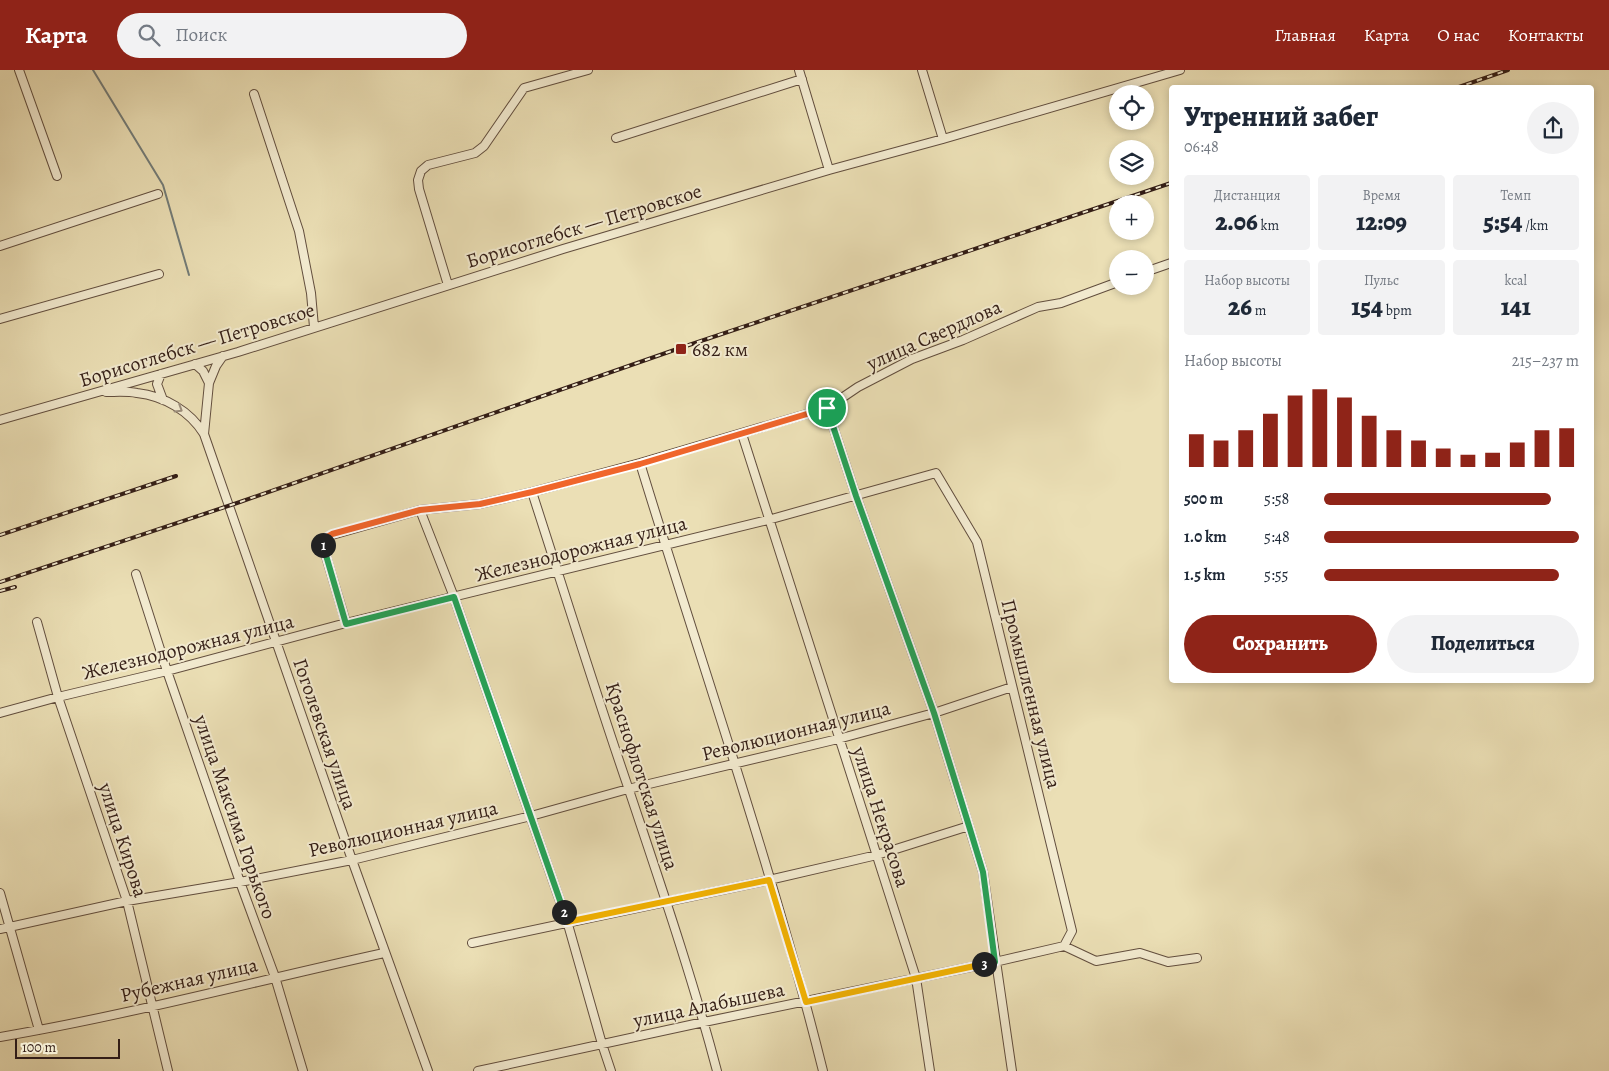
<!DOCTYPE html>
<html lang="ru">
<head>
<meta charset="utf-8">
<style>
  :root { --surface:#fff; --page:#f2f2f3; --text:#1f2937; --muted:#747a83; --accent:#8f2418 }
  body { margin:0; font-family:Alegreya,serif; background:var(--page); color:var(--text); height:100vh; display:flex; flex-direction:column; font-size:19px; white-space:nowrap }
  * { box-sizing:border-box; margin:0 }
  p { font-size:16px; color:var(--muted) }
  .icon { flex:none; width:28px; height:28px; fill:none; stroke:currentColor; stroke-width:2; stroke-linecap:round; stroke-linejoin:round }
  .map { position:relative; flex:1; overflow:hidden }
  .drawer { position:absolute; left:1169px; top:15px; width:425px; height:598px; display:flex; flex-direction:column; background:var(--surface); border-radius:5px; box-shadow:0 2px 8px #0003 }
  .drawer>* { flex:none }
  .buttons { position:absolute; left:1109px; top:15px; display:grid; gap:10px }
  .buttons a { display:grid; place-items:center; width:45px; height:45px; border-radius:50%; background:var(--surface); box-shadow:0 2px 8px #0003; font-size:25px }
  .scale { position:absolute; left:15px; bottom:12px; width:105px; box-sizing:border-box; padding-left:5px; border:2px solid #341e16; border-top:0; font-size:14px; line-height:18px; white-space:nowrap; color:#341e16; -webkit-text-stroke:4px #f2eacf; paint-order:stroke }
  .pin { position:absolute; display:grid; place-items:center; width:42px; height:42px; color:#fff; margin:-21px; border:2px solid #fff; border-radius:50%; box-shadow:0 1px 5px #0007 }
  .km { position:absolute; width:25px; height:25px; margin:-12px; border-radius:50%; background:#222; color:#fff; font-size:14px; line-height:25px; text-align:center }
  .round { display:grid; place-items:center; flex:none; width:52px; height:52px; border-radius:26px; background:var(--page) }
  .head { display:flex; align-items:center; justify-content:space-between; height:85px; padding:0 15px }
  h1 { font-size:28px; font-weight:800; line-height:38px }
  .metrics { display:grid; grid-template-columns:repeat(3,1fr); gap:8px; height:85px; padding:5px 15px }
  .metrics div { display:grid; align-content:center; border-radius:5px; background:var(--page); text-align:center }
  .metrics b { font-size:25px; font-weight:800 }
  .metrics small { font-size:14px; font-weight:400 }
  .metrics p { font-size:14px }
  .chart { height:140px; padding:10px 15px }
  .chart p { display:flex; justify-content:space-between }
  .chart svg { width:100%; height:90px; margin-top:5px; stroke:var(--accent); stroke-width:6 }
  .primary-button { display:flex; gap:10px; margin-top:auto; padding:10px 15px }
  .primary-button a { flex:1; height:58px; border-radius:30px; background:var(--accent); color:#fff; font-size:20px; font-weight:800; line-height:58px; text-align:center }
  .primary-button a+a { background:var(--page); color:var(--text) }
  ul { padding:0 15px; list-style:none; font-size:16px }
  li { display:grid; grid-template-columns:80px 60px 1fr; align-items:center; height:38px }
  li i { height:12px; border-radius:6px; background:var(--accent) }
  header { display:flex; align-items:center; gap:30px; box-sizing:border-box; height:70px; padding:0 25px; background:var(--accent); color:#fff }
  header strong { font-size:24px }
  nav { display:flex; gap:28px; margin-inline-start:auto; font-size:18px }
  .search { width:350px; height:45px; background:var(--page); display:flex; align-items:center; gap:12px; box-sizing:border-box; padding:0 18px; border-radius:28px; color:var(--muted); font-size:19px }
  .map>svg:first-child { display:block }
  .lines { fill:none; stroke-linecap:round; stroke-linejoin:round }
  .stream { stroke:#737c78; stroke-width:2 }
  .minor-casing { stroke:#624e3e; stroke-width:10 }
  .minor { stroke:#f2eacf; stroke-width:8 }
  .rail-casing { stroke:#341e16; stroke-width:4 }
  .rail { stroke:#f2eacf; stroke-width:2; stroke-dasharray:5.5; stroke-linecap:butt }
  .oneway { stroke:#9c8e7c }
  .split-1-casing { stroke:#fff; stroke-width:10 }
  .split-2-casing { stroke:#fff; stroke-width:10 }
  .split-3-casing { stroke:#fff; stroke-width:10 }
  .split-4-casing { stroke:#fff; stroke-width:10 }
  .split-1 { stroke:#f0652b; stroke-width:6 }
  .split-2 { stroke:#22a559; stroke-width:6 }
  .split-3 { stroke:#f5b400; stroke-width:6 }
  .split-4 { stroke:#22a559; stroke-width:6 }
  .poi-dot { fill:#8f2418; stroke:#f2eacf; stroke-width:2 }
  .labels { text-anchor:middle; dominant-baseline:central; stroke-width:4; stroke-linejoin:round; paint-order:stroke }
  .street-label { font-size:20px; fill:#341e16; stroke:#f2eacf }
  .poi-label { font-size:20px; fill:#341e16; stroke:#f2eacf; text-anchor:start }
</style>
</head>
<body>
<header>
<strong>Карта</strong>
<div class="search"><svg class="icon" aria-label="search" viewBox="0 0 24 24"><circle cx="10" cy="10" r="6"/><path d="M15 15l6 6"/></svg>Поиск</div>
<nav><a>Главная</a><a>Карта</a><a>О нас</a><a>Контакты</a></nav>
</header>
<div class="map">
<svg width="1609" height="1001" viewBox="0 0 1609 1001">
  <rect width="100%" height="100%" fill="#ebdfb5"/>
  <filter id="stains"><feTurbulence type="fractalNoise" baseFrequency=".004" numOctaves="4"/><feColorMatrix values="0 0 0 0 .2 0 0 0 0 .09 0 0 0 0 .02 0 0 0 .5 -.17"/></filter>
  <radialGradient id="worn" r=".72"><stop offset=".6" stop-color="#630" stop-opacity="0"/><stop offset="1" stop-color="#630" stop-opacity=".3"/></radialGradient>
  <g class="lines">
    <!-- stream -->
    <path class="stream" d="M93,0L163,115L189,205"/>
    <defs>
      <path id="minor" d="M19,0L57,106
        M799,0L829,100
        M922,0L943,69
        M254,24L299,161L311,223L314,257
        M616,68L802,9
        M0,176L158,124
        M1145,202L1171,193
        M448,215L419,119L418,110L421,101L428,95L475,83L484,76L524,18L588,0
        M0,249L159,204
        M195,294L203,301L209,313
        M161,304L157,314L163,330
        M106,322C116,322 127,321 137,323C164,326 190,341 204,364L352,790L428,1001
        M827,338L856,426L934,643L983,802L1012,1001
        M0,350L238,282L563,179L829,100L943,69L1180,0
        M204,364L209,313L216,296L223,286
        M742,364L916,908L930,1001
        M640,393C702,596 772,796 823,1001
        M532,422C564,521 595,621 629,720C660,813 692,906 717,1001
        M420,440L454,527L567,851L602,974L611,1001
        M136,504L167,601L240,812L275,907L303,1001
        M37,552L58,627L127,831L168,1001
        M346,553L323,476L325,468L332,465L420,440L480,434L532,422L640,393L827,338L858,317L912,289L963,270L1038,237L1061,233L1118,212
        M0,643L58,627L167,601L346,553L768,450L936,403L977,472L1072,861L1064,876
        M0,823L39,960
        M0,859L127,831L240,812L352,790L531,746L628,719L838,669L934,643L1012,617
        M472,873L769,810L877,785L969,756
        M0,967C129,945 256,911 384,883
        M478,1001L704,952L995,892L1064,876L1096,891L1140,883L1168,892L1197,888"/>
    </defs>
    <!-- minor casing -->
    <use href="#minor" class="minor-casing"/>
    <!-- minor -->
    <use href="#minor" class="minor"/>
    <defs>
      <path id="rail" d="M1456,18L1508,0
        M0,465L176,406
        M0,512L237,433L680,278L1171,113
        M0,521L15,517"/>
    </defs>
    <!-- rail casing -->
    <use href="#rail" class="rail-casing"/>
    <!-- rail -->
    <use href="#rail" class="rail"/>
  </g>
  <!-- one-way arrows -->
  <defs><path id="oneway-chevron" d="M-2-3.5L2.5 0L-2 3.5" fill="none" stroke-width="1.6" stroke-linecap="round" stroke-linejoin="round" transform="scale(1.25)"/></defs>
  <use class="oneway" href="#oneway-chevron" transform="translate(179 339) rotate(32)"/>
  <g class="lines">
    <defs>
      <path id="split-1" d="M323,475L325,468L332,464L420,440L480,434L532,422L640,394L827,338"/>
      <path id="split-2" d="M323,475L346,554L454,527L564,842"/>
      <path id="split-3" d="M564,842L567,852L769,810L806,932L984,894"/>
      <path id="split-4" d="M827,338L856,426L934,643L969,756L983,802L995,892L984,894"/>
    </defs>
    <!-- split-1 casing -->
    <use href="#split-1" class="split-1-casing"/>
    <!-- split-2 casing -->
    <use href="#split-2" class="split-2-casing"/>
    <!-- split-3 casing -->
    <use href="#split-3" class="split-3-casing"/>
    <!-- split-4 casing -->
    <use href="#split-4" class="split-4-casing"/>
    <!-- split-1 -->
    <use href="#split-1" class="split-1"/>
    <!-- split-2 -->
    <use href="#split-2" class="split-2"/>
    <!-- split-3 -->
    <use href="#split-3" class="split-3"/>
    <!-- split-4 -->
    <use href="#split-4" class="split-4"/>
  </g>
  <!-- markers -->
  <rect class="poi-dot" x="675" y="273" width="12" height="12" rx="2.5"/>
  <g class="labels">
    <!-- street labels -->
    <g class="street-label">
      <text transform="translate(584 156) rotate(-17)">Борисоглебск — Петровское</text>
      <text transform="translate(934 265) rotate(-24)">улица Свердлова</text>
      <text transform="translate(197 275) rotate(-17)">Борисоглебск — Петровское</text>
      <text transform="translate(581 479) rotate(-14)">Железнодорожная улица</text>
      <text transform="translate(188 577) rotate(-14)">Железнодорожная улица</text>
      <text transform="translate(1031 624) rotate(76)">Промышленная улица</text>
      <text transform="translate(796 661) rotate(-14)">Революционная улица</text>
      <text transform="translate(325 664) rotate(71)">Гоголевская улица</text>
      <text transform="translate(642 706) rotate(72)">Краснофлотская улица</text>
      <text transform="translate(235 747) rotate(71)">улица Максима Горького</text>
      <text transform="translate(881 747) rotate(72)">улица Некрасова</text>
      <text transform="translate(403 759) rotate(-13)">Революционная улица</text>
      <text transform="translate(123 770) rotate(72)">улица Кирова</text>
      <text transform="translate(189 910) rotate(-13)">Рубежная улица</text>
      <text transform="translate(709 935) rotate(-12)">улица Алабышева</text>
    </g>
    <!-- poi labels -->
    <g class="poi-label">
      <text x="692" y="279">682 км</text>
    </g>
  </g>
  <rect width="100%" height="100%" filter="url(#stains)"/>
  <rect width="100%" height="100%" fill="url(#worn)"/>
</svg>
<div class="buttons">
<a><svg class="icon" aria-label="locate" viewBox="0 0 24 24"><circle cx="12" cy="12" r="6"/><path d="M12 2v4M12 18v4M2 12h4M18 12h4"/></svg></a>
<a><svg class="icon" aria-label="layers" viewBox="0 0 24 24"><path d="M12 4l9 5-9 5-9-5zM3 14l9 5 9-5"/></svg></a>
<a>+</a>
<a>−</a>
</div>
<div class="scale">100 m</div>
<div class="pin" style="left:827px;top:338px;background:#1e9e55"><svg class="icon" aria-label="arrive" viewBox="0 0 24 24"><path d="M6 21V4h12l-3 4 3 4H6"/></svg></div>
<b class="km" style="left:323px;top:475px">1</b>
<b class="km" style="left:564px;top:842px">2</b>
<b class="km" style="left:984px;top:894px">3</b>
<section class="drawer">
<div class="head"><div><h1>Утренний забег</h1><p>06:48</p></div><a class="round"><svg class="icon" aria-label="share" viewBox="0 0 24 24"><path d="M12 15V3M7 8l5-5 5 5M5 13v7h14v-7"/></svg></a></div>
<div class="metrics">
<div><p>Дистанция</p><b>2.06<small> km</small></b></div>
<div><p>Время</p><b>12:09</b></div>
<div><p>Темп</p><b>5:54<small> /km</small></b></div>
</div>
<div class="metrics">
<div><p>Набор высоты</p><b>26<small> m</small></b></div>
<div><p>Пульс</p><b>154<small> bpm</small></b></div>
<div><p>kcal</p><b>141</b></div>
</div>
<div class="chart"><p><span>Набор высоты</span>215–237 m</p>
<svg viewBox="0 0 160 44" preserveAspectRatio="none"><path d="M5 44V28M15 44V31M25 44V26M35 44V18M45 44V9M55 44V6M65 44V10M75 44V19M85 44V26M95 44V31M105 44V35M115 44V38M125 44V37M135 44V32M145 44V26M155 44V25"/></svg>
</div>
<ul>
<li><b>500 m</b>5:58<i style="width:89%"></i></li>
<li><b>1.0 km</b>5:48<i style="width:100%"></i></li>
<li><b>1.5 km</b>5:55<i style="width:92%"></i></li>
</ul>
<div class="primary-button"><a>Сохранить</a><a>Поделиться</a></div>
</section>
</div>
</body>
</html>
